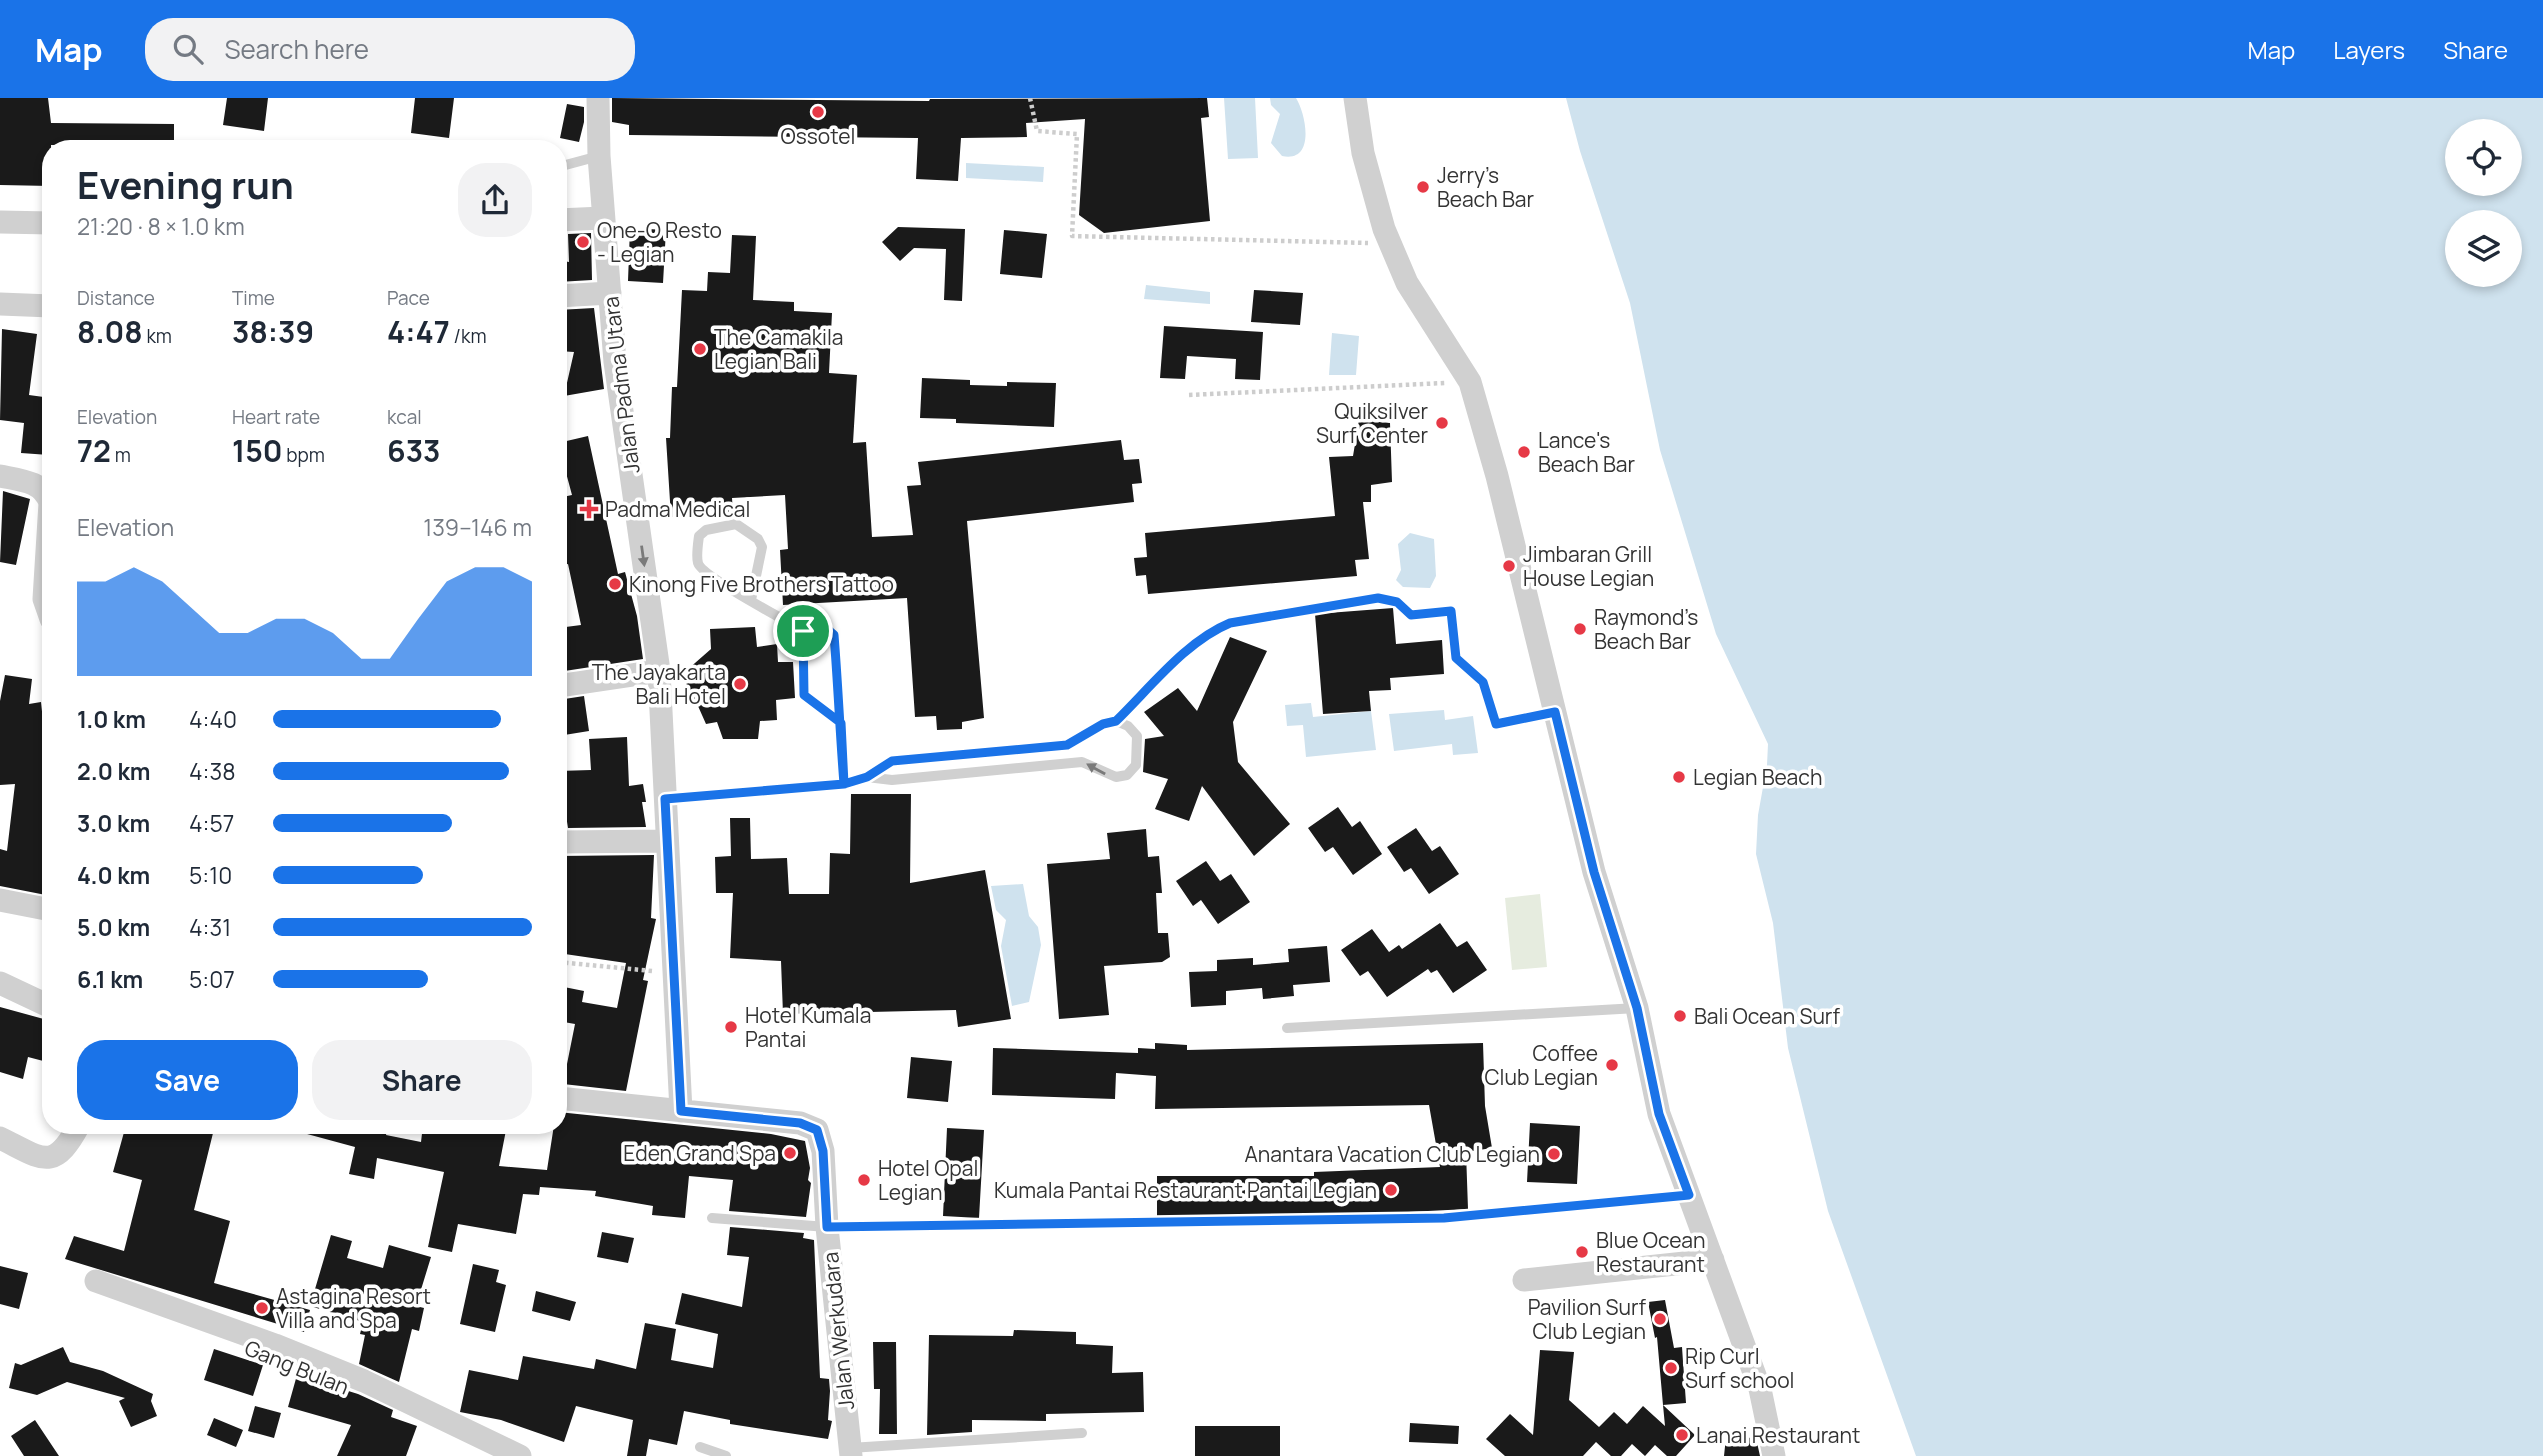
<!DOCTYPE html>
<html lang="en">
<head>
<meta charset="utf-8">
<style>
  :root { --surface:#fff; --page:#f2f2f3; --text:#1f2937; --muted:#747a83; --accent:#1a73e8 }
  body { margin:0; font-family:Manrope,sans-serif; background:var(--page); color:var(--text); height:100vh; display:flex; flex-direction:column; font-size:26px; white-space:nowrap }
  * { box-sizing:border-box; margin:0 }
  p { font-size:23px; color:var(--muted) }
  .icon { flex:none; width:38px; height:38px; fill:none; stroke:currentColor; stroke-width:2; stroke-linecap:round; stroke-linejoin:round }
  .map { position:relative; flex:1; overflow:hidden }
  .sheet { position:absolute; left:42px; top:42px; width:525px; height:994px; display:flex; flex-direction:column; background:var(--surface); border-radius:28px; box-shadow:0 4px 10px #0003 }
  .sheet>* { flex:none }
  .fabs { position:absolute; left:2445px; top:21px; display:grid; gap:14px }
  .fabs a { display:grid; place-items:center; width:77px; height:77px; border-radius:50%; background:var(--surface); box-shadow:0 4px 10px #0003; font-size:35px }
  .pin { position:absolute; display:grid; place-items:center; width:60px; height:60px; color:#fff; margin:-30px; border:4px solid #fff; border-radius:50%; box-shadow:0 2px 7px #0007 }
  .round { display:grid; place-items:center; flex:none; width:74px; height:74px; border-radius:28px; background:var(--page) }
  .overview { display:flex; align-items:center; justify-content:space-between; height:119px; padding:0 35px }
  h1 { font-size:38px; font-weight:700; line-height:52px }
  .stats { display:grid; grid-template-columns:repeat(3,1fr); gap:10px; height:119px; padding:7px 35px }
  .stats div { display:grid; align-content:center }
  .stats b { font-size:30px; font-weight:700 }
  .stats small { font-size:19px; font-weight:400 }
  .stats p { font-size:19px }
  .chart { height:196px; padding:14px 35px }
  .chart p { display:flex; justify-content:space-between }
  .chart svg { width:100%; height:126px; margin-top:7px; fill:var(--accent); opacity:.7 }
  .primary-button { display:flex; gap:14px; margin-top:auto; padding:14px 35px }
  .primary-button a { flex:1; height:80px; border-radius:28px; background:var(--accent); color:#fff; font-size:28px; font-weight:700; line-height:80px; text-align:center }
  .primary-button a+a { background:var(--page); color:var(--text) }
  ul { padding:0 35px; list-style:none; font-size:23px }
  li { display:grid; grid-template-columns:112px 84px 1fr; align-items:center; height:52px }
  li i { height:18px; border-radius:9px; background:var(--accent) }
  header { display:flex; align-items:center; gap:42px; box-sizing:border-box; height:98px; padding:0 35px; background:var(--accent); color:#fff }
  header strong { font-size:33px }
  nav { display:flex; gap:38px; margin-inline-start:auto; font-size:24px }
  .search { width:490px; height:63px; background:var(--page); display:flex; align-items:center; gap:18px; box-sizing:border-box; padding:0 24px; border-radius:28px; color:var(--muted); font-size:26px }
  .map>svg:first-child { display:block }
  .green { fill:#e6ecdf }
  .water { fill:#cfe2ee; fill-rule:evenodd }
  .building { fill:#1a1a1a }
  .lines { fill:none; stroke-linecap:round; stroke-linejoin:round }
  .path { stroke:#cdcdcd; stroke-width:4.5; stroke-dasharray:3.5 3.5; stroke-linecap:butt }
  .lane { stroke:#d0d0d0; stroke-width:10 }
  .street { stroke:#d0d0d0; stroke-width:23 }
  .oneway { fill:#7a7a7a }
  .route-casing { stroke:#fff; stroke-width:14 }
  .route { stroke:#1a73e8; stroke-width:9 }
  .poi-dot { fill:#e63946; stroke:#fff; stroke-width:2.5 }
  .labels { text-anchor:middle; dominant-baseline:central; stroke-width:7; stroke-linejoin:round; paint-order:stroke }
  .poi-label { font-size:21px; fill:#333; stroke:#fff; text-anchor:start }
  .street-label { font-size:21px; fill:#333; stroke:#fff }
</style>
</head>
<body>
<header>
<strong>Map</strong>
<div class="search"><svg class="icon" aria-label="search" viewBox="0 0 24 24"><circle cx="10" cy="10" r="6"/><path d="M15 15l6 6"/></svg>Search here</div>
<nav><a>Map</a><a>Layers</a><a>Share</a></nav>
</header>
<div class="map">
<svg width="2543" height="1358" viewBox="0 0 2543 1358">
  <rect width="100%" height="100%" fill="#fff"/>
  <!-- green -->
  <path class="green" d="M1540,796L1547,869L1512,872L1505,800Z"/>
  <!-- water -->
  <path class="water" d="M1224,0H1255L1258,60L1228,61Z
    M1270,0H1296C1306,16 1316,65 1282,58L1271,45L1280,16L1271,7Z
    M1566,0H2543V1358H1916L1828,1113L1788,950L1773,825L1756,756L1758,717L1767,667L1768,646L1716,536L1660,352L1630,205L1580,53ZM2457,33H2510V86H2457ZM2457,124H2510V177H2457Z
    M966,65L1044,69L1043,84L966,80Z
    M1146,187L1210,194V206L1144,201Z
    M1332,235L1359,238L1356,277H1329Z
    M1410,435L1434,441L1436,478L1430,490L1403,489L1396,482L1401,472L1398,446Z
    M1311,605L1313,619L1371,613L1376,652L1306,659L1303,627L1287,628L1285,607Z
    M1444,612L1445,622L1473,618L1478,655L1453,657L1452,646L1394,653L1389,616Z
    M1023,786L1029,818L1038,829L1041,847L1029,904L1012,908L1001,848L1006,822L996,812L991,788Z"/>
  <!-- building -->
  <path class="building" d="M0,0H48L51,25L174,26V47H51V88L0,87Z
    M227,0H268L264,33L223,27Z
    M415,0H454L449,40L411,35Z
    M612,0L929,3L930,1L1207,0L1209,19L1201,20L1210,123L1104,135L1079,117L1085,21L1026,25L1027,39L961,40L958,83L916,81L918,40L629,37V27L612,24Z
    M567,6L584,9V24L579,44L560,40Z
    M898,129L965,131L962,203L944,202L946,151L914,150L900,163L882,144Z
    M630,130L666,132L663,185L628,183Z
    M1004,132L1047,136L1042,180L1000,176Z
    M591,135L592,182L558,184V162L569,164L568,136Z
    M732,137L756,138L753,202L794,204V213L832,215L829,275L857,277L853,345L866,344L872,439L913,437L907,388L921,387L918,364L1121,342L1124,362L1139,361L1142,385L1132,386L1134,404L967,423L984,620L962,624V631L937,632L936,618L915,619L907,500L783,507L780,452L788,451L785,397L732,400L733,415L671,419L666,340H670L672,289H677L682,192L707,193L708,174L730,175Z
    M1254,192L1303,195L1300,227L1251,224Z
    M594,210L604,291L564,298L574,254L558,253V212Z
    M1164,228L1263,234L1260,282L1235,281L1236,261L1187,258L1185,281L1160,280Z
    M2,231L37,236L29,297L51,300L49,357L21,355L24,325L0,322Z
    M922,280L970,282V287L1007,288V284L1056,285L1054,329L956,325V321L920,320Z
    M1359,322L1390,325L1392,384L1371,387V404H1363L1369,461L1355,462L1357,478L1148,496L1146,477L1136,478L1134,460L1147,459L1145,435L1335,418L1329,359L1353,358Z
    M588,338L618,476L625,474L637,518L643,561L558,574V530L581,527L568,466L558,468V400L572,397L558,345Z
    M3,393L30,401L16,467L0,464Z
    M1393,510L1396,546L1442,542L1444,576L1390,580L1391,592L1369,593L1371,613L1323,616L1315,516Z
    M755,529L757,549L777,546L778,564H793L795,600L776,602L777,622L760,623L758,641H723L717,624L706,626L698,608L686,605L687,572L711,551L710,531Z
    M1230,539L1267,553L1233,624L1238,664L1290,726L1254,758L1202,688L1189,723L1155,711L1168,681L1143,674L1145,641L1164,638L1144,614L1178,590L1197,613Z
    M5,577L32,581L29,606L41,604L43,623L51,622V798L0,788V751L7,753L15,686L0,687V603Z
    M584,598L589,633L558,638V602Z
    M627,639L629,688L643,686L646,704H642L646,729L568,730L565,711L558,712V673L591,672L589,641Z
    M851,696H911L910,785L985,772L1011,921L958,929L956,912L783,916L781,863L730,860L733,795H716L715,759L731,758L730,720H750L751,761L787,760L789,796H829L830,755L850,756Z
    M1338,709L1352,729L1360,723L1382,756L1353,777L1333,749L1325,754L1308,730Z
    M1416,730L1432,753L1440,748L1459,776L1429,796L1411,770L1404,774L1387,749Z
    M1146,731L1148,759L1159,758L1162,795H1156L1158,835H1168L1170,859L1162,864L1104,868L1109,917L1059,921L1047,766L1110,761L1107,735Z
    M654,757L651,820L656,821L643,882L648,883L626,993L563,986L575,926L558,923L564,889L584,893L582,904L617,910L626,865L558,855V758Z
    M1206,763L1220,783L1231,776L1250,804L1218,826L1201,802L1193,808L1176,783Z
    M1440,825L1457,849L1467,843L1487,872L1453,895L1437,872L1431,875L1428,871L1387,899L1368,873L1360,878L1341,852L1372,831L1389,854L1399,847L1402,851Z
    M1327,848L1330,884L1293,887L1294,898L1263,901L1262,890L1226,893V907L1191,909L1189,874L1217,873V862L1253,860V867L1289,864L1288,851Z
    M0,909L51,923V965L28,959L23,981L0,974Z
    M1155,945L1187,947V952L1483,945L1485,1008L1492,1050L1466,1054L1468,1111L1308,1119L1157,1118V1078H1314V1074L1440,1069L1429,1007L1155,1011L1156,978L1116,975L1115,1001L992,997L993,950L1138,955V950L1155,951Z
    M911,959L952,963L948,1004L907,1000Z
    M558,1014L771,1036L805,1043L810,1070L808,1082L811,1085L806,1119L729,1113L733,1082L689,1078L685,1120L652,1117L653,1108L595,1098L596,1093L540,1089L539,1097L523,1096L516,1136L458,1126L452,1154L428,1149L444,1074L377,1060L374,1081L349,1076L355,1049L296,1033L297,1027H388L386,1037L421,1044L423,1027H507L499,1068L547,1072L554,1027H558Z
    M1530,1025L1580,1028L1577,1086L1527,1084Z
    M126,1027H215L194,1112L230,1123L214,1185L310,1212L304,1234L65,1161L74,1138L124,1153L142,1082L113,1074Z
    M947,1030L984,1032L979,1120L943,1118Z
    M730,1129L804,1135L803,1140L814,1142L820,1280L829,1281L830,1293L828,1322L832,1323L828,1341L730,1326V1322L684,1313L677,1347L649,1341L646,1358H627L633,1322L576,1308L564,1344L501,1322L460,1314L469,1272L518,1282L523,1258L594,1271L596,1261L636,1271L645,1225L676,1231L671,1262L713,1270L718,1236L675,1226L682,1195L742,1209L749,1159L727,1157Z
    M602,1134L634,1140L628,1165L597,1159Z
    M331,1137L352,1143L347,1160L383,1170L389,1147L431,1159L416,1208L424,1210L419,1233L412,1231L399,1284L359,1266L365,1237L360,1236L363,1224L310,1208Z
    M473,1166L499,1172L496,1184L506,1187L495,1234L460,1226Z
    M0,1168L28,1175L19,1211L0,1206Z
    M536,1193L576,1204L570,1223L532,1213Z
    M1665,1202L1674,1250L1682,1249L1686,1305L1663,1307L1657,1239L1655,1240L1648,1204Z
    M1014,1232L1076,1234V1246L1113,1248L1112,1275L1143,1274L1144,1314L1046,1316V1323L972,1322V1334L927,1337L929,1237L1013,1238Z
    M873,1244H896L897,1336H879L880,1291H874Z
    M63,1249L70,1264L103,1273L153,1296L151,1303L157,1318L131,1329L119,1303L125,1300L67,1284L37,1297L9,1290L15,1265L21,1267Z
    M214,1251L263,1267L253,1298L204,1282Z
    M1540,1252L1574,1254L1569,1302L1599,1329L1614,1314L1627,1326L1643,1308L1665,1328L1663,1307L1695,1337L1676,1358H1667L1655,1347L1645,1358L1632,1346L1621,1358H1611L1596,1344L1583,1358H1505L1486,1341L1510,1316L1533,1337Z
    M297,1277L358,1296L393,1312L391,1319L417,1328L406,1358H337L351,1327L288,1309Z
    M255,1308L281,1315L274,1340L248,1333Z
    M214,1320L243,1332L236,1349L207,1337Z
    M35,1322L59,1358H24L11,1338Z
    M1410,1325L1459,1328L1458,1346L1409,1344Z
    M1195,1328H1280V1358H1195Z
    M1726,1339L1756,1340L1760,1358H1724Z"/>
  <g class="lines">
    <!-- path -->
    <path class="path" d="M1030,0L1037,33L1077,36L1072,138L1368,145
      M1189,297L1445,285
      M1126,613L1215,531L1230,525L1379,500L1397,504L1411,517L1451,513L1456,560L1483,584L1496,626L1535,618
      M558,864L652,873
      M848,1129L1444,1120L1668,1099"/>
    <!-- lane -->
    <path class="lane" d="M558,69L599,58
      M751,502L762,449L758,441L736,426L706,432L699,438C698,446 696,458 698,465C702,479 786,522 803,533
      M841,625L804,597L803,533L826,530L834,537L844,686
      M665,701L844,686L867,679L892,663L1067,647L1103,626L1116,623L1128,628L1137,638L1136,667L1127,677L1116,679L1082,664L892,682L867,679
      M1287,930L1637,910
      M712,1120L827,1129
      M700,1349L726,1358
      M850,1350L1082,1335"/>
    <!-- street -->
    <path class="street" d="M598,0L599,58L615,264L659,573L681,1013
      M1355,0L1363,55L1384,131L1407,185L1470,284L1497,378L1594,774L1637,910L1659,1016L1760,1291L1774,1358
      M558,122L603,120
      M0,124L51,125
      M558,198L610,195
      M0,206L51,208
      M0,378C20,382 43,383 50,405L44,501L51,521
      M558,588L659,573
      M558,744L667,743
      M0,802L51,812
      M0,885L51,909
      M558,1000L800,1025L817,1032L823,1053L827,1129L851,1358
      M0,1040C43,1061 53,1075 79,1027
      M1524,1182L1713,1162
      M96,1183L275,1247L364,1283L520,1358"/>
  </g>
  <!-- one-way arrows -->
  <defs><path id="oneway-solid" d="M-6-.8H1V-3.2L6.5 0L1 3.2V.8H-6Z" transform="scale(1.75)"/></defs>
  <g class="oneway">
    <use href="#oneway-solid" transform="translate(643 458) rotate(82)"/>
    <use href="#oneway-solid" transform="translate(1096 671) rotate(-151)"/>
  </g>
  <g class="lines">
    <defs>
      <path id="route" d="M803,533L804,597L841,625L844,686L665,701L681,1013L800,1025L817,1032L823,1053L827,1129L1444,1120L1689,1097L1659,1016L1637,910L1594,774L1555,614L1496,626L1483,584L1456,560L1451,513L1411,517L1397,504L1378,500L1230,525C1186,543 1150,590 1116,623L1103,626L1067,647L892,663L867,679L844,686C840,636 838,587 834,537L826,530L803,533"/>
    </defs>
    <!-- route casing -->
    <use href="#route" class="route-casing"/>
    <!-- route -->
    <use href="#route" class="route"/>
  </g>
  <!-- markers -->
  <g class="poi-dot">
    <circle cx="818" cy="14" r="7"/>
    <circle cx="1423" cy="89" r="7"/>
    <circle cx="583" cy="144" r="7"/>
    <circle cx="700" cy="251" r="7"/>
    <circle cx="1442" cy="325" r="7"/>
    <circle cx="1524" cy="354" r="7"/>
    <path d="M585.5 400.5h7v7h7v7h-7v7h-7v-7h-7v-7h7z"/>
    <circle cx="1509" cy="468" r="7"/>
    <circle cx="615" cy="486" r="7"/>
    <circle cx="1580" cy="531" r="7"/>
    <circle cx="740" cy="586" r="7"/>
    <circle cx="1679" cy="679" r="7"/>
    <circle cx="1680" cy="918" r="7"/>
    <circle cx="731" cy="929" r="7"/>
    <circle cx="1612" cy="967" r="7"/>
    <circle cx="790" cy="1055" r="7"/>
    <circle cx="1554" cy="1056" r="7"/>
    <circle cx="864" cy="1082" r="7"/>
    <circle cx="1391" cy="1092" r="7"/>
    <circle cx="1582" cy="1154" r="7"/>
    <circle cx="262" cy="1210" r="7"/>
    <circle cx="1660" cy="1221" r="7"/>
    <circle cx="1671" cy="1270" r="7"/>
    <circle cx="1682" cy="1337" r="7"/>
  </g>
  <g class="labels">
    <!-- poi labels -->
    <g class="poi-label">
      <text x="818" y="38" text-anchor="middle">Ossotel</text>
      <text x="1437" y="77">Jerry’s<tspan x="1437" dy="24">Beach Bar</tspan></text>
      <text x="597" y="132">One-O Resto<tspan x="597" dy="24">- Legian</tspan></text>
      <text x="714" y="239">The Camakila<tspan x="714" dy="24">Legian Bali</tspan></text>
      <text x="1428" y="313" text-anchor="end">Quiksilver<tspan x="1428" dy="24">Surf Center</tspan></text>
      <text x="1538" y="342">Lance's<tspan x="1538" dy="24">Beach Bar</tspan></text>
      <text x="605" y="411">Padma Medical</text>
      <text x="1523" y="456">Jimbaran Grill<tspan x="1523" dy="24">House Legian</tspan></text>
      <text x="629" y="486">Kinong Five Brothers Tattoo</text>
      <text x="1594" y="519">Raymond’s<tspan x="1594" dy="24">Beach Bar</tspan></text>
      <text x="726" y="574" text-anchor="end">The Jayakarta<tspan x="726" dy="24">Bali Hotel</tspan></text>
      <text x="1693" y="679">Legian Beach</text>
      <text x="745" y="917">Hotel Kumala<tspan x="745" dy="24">Pantai</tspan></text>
      <text x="1694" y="918">Bali Ocean Surf</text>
      <text x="1598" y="955" text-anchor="end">Coffee<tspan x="1598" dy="24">Club Legian</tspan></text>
      <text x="776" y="1055" text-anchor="end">Eden Grand Spa</text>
      <text x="1540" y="1056" text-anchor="end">Anantara Vacation Club Legian</text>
      <text x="878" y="1070">Hotel Opal<tspan x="878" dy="24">Legian</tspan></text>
      <text x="1377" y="1092" text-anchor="end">Kumala Pantai Restaurant Pantai Legian</text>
      <text x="1596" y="1142">Blue Ocean<tspan x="1596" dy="24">Restaurant</tspan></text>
      <text x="276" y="1198">Astagina Resort<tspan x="276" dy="24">Villa and Spa</tspan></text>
      <text x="1646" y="1209" text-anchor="end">Pavilion Surf<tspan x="1646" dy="24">Club Legian</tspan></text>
      <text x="1685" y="1258">Rip Curl<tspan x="1685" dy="24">Surf school</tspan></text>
      <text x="1696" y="1337">Lanai Restaurant</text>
    </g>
    <!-- street labels -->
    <g class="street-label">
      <text transform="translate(621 287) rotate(-97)">Jalan Padma Utara</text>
      <text transform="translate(838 1233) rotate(-96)">Jalan Werkudara</text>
      <text transform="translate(297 1269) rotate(22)">Gang Bulan</text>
    </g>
  </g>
</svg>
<div class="fabs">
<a><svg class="icon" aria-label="locate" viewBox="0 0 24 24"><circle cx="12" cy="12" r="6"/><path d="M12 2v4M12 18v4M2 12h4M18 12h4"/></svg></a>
<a><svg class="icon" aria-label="layers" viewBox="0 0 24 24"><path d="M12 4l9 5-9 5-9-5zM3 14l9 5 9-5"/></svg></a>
</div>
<div class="pin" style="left:803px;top:533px;background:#1e9e55"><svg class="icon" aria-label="arrive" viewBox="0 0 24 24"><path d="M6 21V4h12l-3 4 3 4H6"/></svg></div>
<section class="sheet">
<div class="overview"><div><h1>Evening run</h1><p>21:20 · 8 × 1.0 km</p></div><a class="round"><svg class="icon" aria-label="share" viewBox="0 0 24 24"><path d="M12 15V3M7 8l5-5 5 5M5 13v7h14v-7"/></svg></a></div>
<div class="stats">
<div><p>Distance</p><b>8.08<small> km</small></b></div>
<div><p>Time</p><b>38:39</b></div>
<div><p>Pace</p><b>4:47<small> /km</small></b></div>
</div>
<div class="stats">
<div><p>Elevation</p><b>72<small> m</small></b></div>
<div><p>Heart rate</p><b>150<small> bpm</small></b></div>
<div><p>kcal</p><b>633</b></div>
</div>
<div class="chart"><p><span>Elevation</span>139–146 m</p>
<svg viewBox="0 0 160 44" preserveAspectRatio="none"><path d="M0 44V11L10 11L20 6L30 11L40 20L50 29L60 29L70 24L80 24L90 29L100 38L110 38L120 24L130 11L140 6L150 6L160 11V44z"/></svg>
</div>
<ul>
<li><b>1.0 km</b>4:40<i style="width:88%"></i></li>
<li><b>2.0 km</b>4:38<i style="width:91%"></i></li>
<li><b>3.0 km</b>4:57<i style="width:69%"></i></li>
<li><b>4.0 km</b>5:10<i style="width:58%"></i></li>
<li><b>5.0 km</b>4:31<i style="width:100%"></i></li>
<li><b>6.1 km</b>5:07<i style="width:60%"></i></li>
</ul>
<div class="primary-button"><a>Save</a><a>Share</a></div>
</section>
</div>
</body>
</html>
